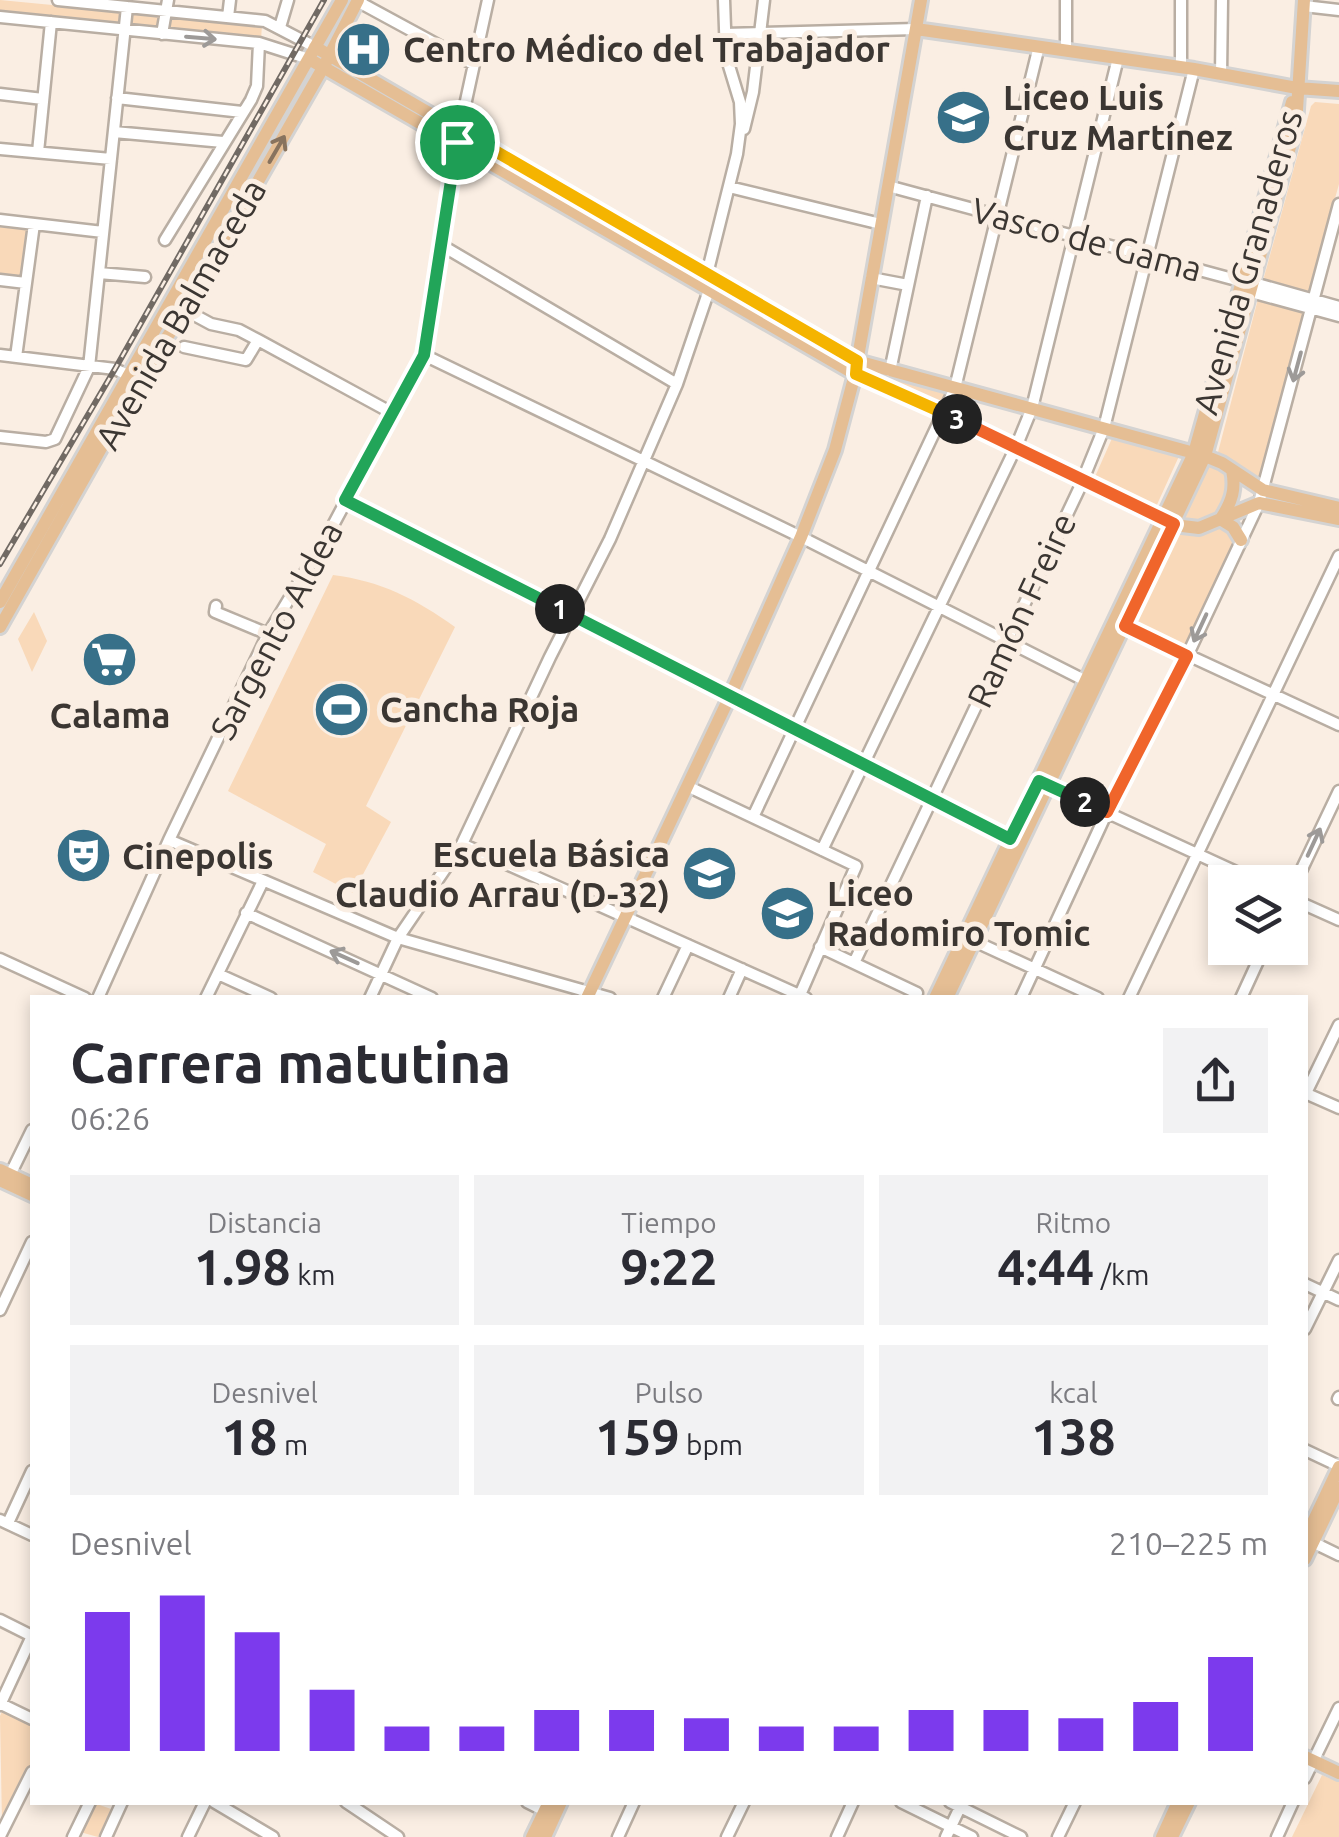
<!DOCTYPE html>
<html lang="es">
<head>
<meta charset="utf-8">
<style>
  :root { --surface:#fff; --page:#f2f2f3; --text:#2b2b33; --muted:#7c7c81; --accent:#7c3aed }
  body { margin:0; font-family:Ubuntu,sans-serif; background:var(--page); color:var(--text); height:100vh; display:flex; flex-direction:column; font-size:38px; white-space:nowrap }
  * { box-sizing:border-box; margin:0 }
  p { font-size:32px; color:var(--muted) }
  .icon { flex:none; width:55px; height:55px; fill:none; stroke:currentColor; stroke-width:2; stroke-linecap:round; stroke-linejoin:round }
  .map { position:relative; flex:1; overflow:hidden }
  .panel { position:absolute; left:30px; top:995px; width:1278px; height:810px; display:flex; flex-direction:column; background:var(--surface); border-radius:0px; box-shadow:0 5px 15px #0003 }
  .panel>* { flex:none }
  .controls { position:absolute; left:1208px; top:865px; display:grid; gap:20px }
  .controls a { display:grid; place-items:center; width:100px; height:100px; border-radius:0px; background:var(--surface); box-shadow:0 5px 15px #0003; font-size:50px }
  .pin { position:absolute; display:grid; place-items:center; width:85px; height:85px; color:#fff; margin:-42px; border:5px solid #fff; border-radius:50%; box-shadow:0 2px 10px #0007 }
  .km { position:absolute; width:50px; height:50px; margin:-25px; border-radius:50%; background:#222; color:#fff; font-size:28px; line-height:50px; text-align:center }
  .round { display:grid; place-items:center; flex:none; width:105px; height:105px; border-radius:0px; background:var(--page) }
  .summary { display:flex; align-items:center; justify-content:space-between; height:170px; padding:0 40px }
  h1 { font-size:55px; font-weight:600; line-height:75px }
  .stats { display:grid; grid-template-columns:repeat(3,1fr); gap:15px; height:170px; padding:10px 40px }
  .stats div { display:grid; align-content:center; border-radius:0px; background:var(--page); text-align:center }
  .stats b { font-size:50px; font-weight:600 }
  .stats small { font-size:28px; font-weight:400 }
  .stats p { font-size:28px }
  .chart { height:280px; padding:20px 40px }
  .chart p { display:flex; justify-content:space-between }
  .chart svg { width:100%; height:180px; margin-top:10px; stroke:var(--accent); stroke-width:6 }
  .map>svg:first-child { display:block }
  .green { fill:#f9d9b9 }
  .lines { fill:none; stroke-linecap:round; stroke-linejoin:round }
  .minor-casing { stroke:#b9aea3; stroke-width:15 }
  .major-casing { stroke:#d4d3d2; stroke-width:18 }
  .minor { stroke:#fff; stroke-width:10 }
  .major { stroke:#e5be94; stroke-width:12 }
  .rail-casing { stroke:#716a64; stroke-width:6 }
  .rail { stroke:#faeee3; stroke-width:2.5; stroke-dasharray:8; stroke-linecap:butt }
  .oneway { stroke:#9d9a98 }
  .oneway2 { stroke:#88735e }
  .split-1-casing { stroke:#fff; stroke-width:20 }
  .split-2-casing { stroke:#fff; stroke-width:20 }
  .split-3-casing { stroke:#fff; stroke-width:20 }
  .split-4-casing { stroke:#fff; stroke-width:20 }
  .split-1 { stroke:#22a559; stroke-width:12 }
  .split-2 { stroke:#22a559; stroke-width:12 }
  .split-3 { stroke:#f0652b; stroke-width:12 }
  .split-4 { stroke:#f5b400; stroke-width:12 }
  .labels { text-anchor:middle; dominant-baseline:central; stroke-width:10; stroke-linejoin:round; paint-order:stroke }
  .poi-label { font-size:35px; font-weight:bold; fill:#3b3632; stroke:#faeee3; text-anchor:start }
  .street-label { font-size:35px; fill:#3b3632; stroke:#faeee3 }
</style>
</head>
<body>
<div class="map">
<svg width="1339" height="1837" viewBox="0 0 1339 1837">
  <rect width="100%" height="100%" fill="#faeee3"/>
  <!-- green -->
  <path class="green" d="M0,0L262,25L261,40L0,13Z
    M1315,102L1339,104V184L1309,293L1266,281L1264,277L1311,106Z
    M0,227L27,230L21,277L0,274Z
    M1258,299L1307,312L1261,480L1257,482L1217,456Z
    M869,367L947,389L939,406L869,373Z
    M1113,436L1180,454L1155,509L1094,479Z
    M1207,463L1229,474C1230,511 1216,525 1179,521Z
    M1216,528L1226,529L1235,542L1187,647L1135,623L1179,530Z
    M333,575C381,581 416,599 455,627L366,806L391,822L353,893L313,872L326,844L228,791Z
    M34,612L47,641L32,672L18,639Z
    M3,1709L32,1723V1766L2,1823L0,1716Z
    M1322,1775L1339,1782V1837H1292Z
    M94,1803L111,1809L98,1837L80,1832Z"/>
  <g class="lines">
    <defs>
      <path id="minor" d="M58,0L265,21L315,47
        M1066,0V50
        M1181,0V68
        M357,1L473,64
        M1304,6L1339,10
        M0,17L259,43L309,59
        M228,17L230,0
        M280,27L288,0
        M162,34L168,0
        M725,34L916,29
        M1221,75L1222,0
        M0,94L43,99
        M117,98L242,112
        M744,129L753,92L764,0
        M114,132L223,142
        M0,149L111,159
        M38,152L51,22
        M888,186L1240,281L1251,292L1339,316
        M729,187L881,224
        M0,220L103,232
        M165,240L251,100L257,86L259,43
        M441,245L677,384
        M99,273L145,277
        M707,274L737,154L741,124L740,102L726,56L724,0
        M871,278L908,285
        M0,280L26,283
        M1254,283L1339,307
        M172,303L211,324L239,330L258,340L392,413
        M184,347L246,360L258,340
        M0,355L115,369L134,378
        M424,355L801,537L1086,681
        M16,357L34,224
        M890,371L927,196
        M0,437L46,442L55,439L89,367L127,7
        M345,499L1011,839
        M216,606L215,612L268,634
        M1125,626L1339,725
        M1045,784L1258,882
        M687,786L856,866L800,995
        M753,817L955,388L1039,46
        M169,840L398,938L610,998
        M462,844L806,998
        M822,850L1016,447L1032,408L1118,58
        M1290,894L1339,791
        M1290,898L1339,920
        M246,913L432,998
        M974,941L1098,998
        M820,947L917,993L915,998
        M0,959L85,998
        M854,963L1080,487L1104,428L1194,69
        M218,974L271,998
        M98,998L169,840L268,634L331,529L424,355L457,142L488,0
        M206,998L263,881
        M370,998L398,938L462,844L550,657L610,539L677,384L709,290
        M663,998L688,945
        M729,998L742,969
        M1021,998L1107,812L1187,656L1259,503L1339,204
        M1129,998L1339,556
        M1241,998L1264,948
        M1305,1093L1339,1108
        M1305,1095L1339,1025
        M10,1175L32,1130
        M1305,1284L1339,1300
        M0,1310L32,1242
        M1305,1329L1339,1260
        M1338,1399L1339,1397
        M1305,1450L1339,1466
        M0,1520L32,1535
        M8,1523L32,1471
        M1308,1540L1339,1555
        M0,1620L32,1636
        M1,1704L32,1719
        M0,1705L32,1636
        M1305,1778L1339,1708
        M214,1802L273,1837
        M346,1802L398,1837
        M527,1802L545,1811
        M901,1802L972,1837
        M950,1802L1021,1837
        M0,1836L32,1772
        M73,1837L90,1802
        M106,1837L122,1802
        M188,1837L205,1802
        M618,1837L634,1802
        M727,1837L744,1802
        M837,1837L853,1802
        M946,1837L962,1803
        M1058,1837L1075,1802
        M1277,1837L1293,1802"/>
      <path id="major" d="M916,29L1194,69L1297,88L1339,91
        M315,47L857,361L1205,456L1222,463L1263,490L1339,508
        M309,59L855,374L944,412L1174,525L1199,528L1259,503L1339,519
        M1222,517C1232,501 1236,489 1232,470
        M1220,519L1233,527L1241,540
        M0,602L342,0
        M0,627L139,381L182,314L324,66L358,0
        M587,998L730,696L801,537L835,450L855,374L921,0
        M935,998L1194,453L1292,102
        M947,998L1205,456L1296,125L1304,0
        M0,1170L32,1185
        M0,1180L32,1195
        M1305,1539L1339,1467
        M1305,1559L1339,1488
        M1305,1757L1339,1773
        M532,1837L549,1802
        M545,1837L561,1802
        M1162,1837L1178,1802
        M1172,1837L1189,1802"/>
    </defs>
    <!-- minor casing -->
    <use href="#minor" class="minor-casing"/>
    <!-- major casing -->
    <use href="#major" class="major-casing"/>
    <!-- minor -->
    <use href="#minor" class="minor"/>
    <!-- major -->
    <use href="#major" class="major"/>
    <defs>
      <path id="rail" d="M0,564L115,369L324,0"/>
    </defs>
    <!-- rail casing -->
    <use href="#rail" class="rail-casing"/>
    <!-- rail -->
    <use href="#rail" class="rail"/>
  </g>
  <!-- one-way arrows -->
  <defs><path id="oneway-shaft" d="M-6 0H5M1.5-3L5.5 0L1.5 3" fill="none" stroke-width="1.6" stroke-linecap="round" stroke-linejoin="round" transform="scale(2.5)"/></defs>
  <g class="oneway">
    <use href="#oneway-shaft" transform="translate(201 38) rotate(5)"/>
    <use href="#oneway-shaft" transform="translate(1297 367) rotate(105)"/>
    <use href="#oneway-shaft" transform="translate(1200 628) rotate(115)"/>
    <use href="#oneway-shaft" transform="translate(1314 842) rotate(-65)"/>
    <use href="#oneway-shaft" transform="translate(344 957) rotate(-156)"/>
  </g>
  <use class="oneway2" href="#oneway-shaft" transform="translate(277 149) rotate(-60)"/>
  <g class="lines">
    <defs>
      <path id="split-1" d="M457,142L424,355L345,500L560,609"/>
      <path id="split-2" d="M560,609L1010,839L1039,781L1085,802"/>
      <path id="split-3" d="M957,419L1174,524L1125,626L1187,656L1107,812L1085,802"/>
      <path id="split-4" d="M457,142L459,130L857,361L856,374L957,419"/>
    </defs>
    <!-- split-1 casing -->
    <use href="#split-1" class="split-1-casing"/>
    <!-- split-2 casing -->
    <use href="#split-2" class="split-2-casing"/>
    <!-- split-3 casing -->
    <use href="#split-3" class="split-3-casing"/>
    <!-- split-4 casing -->
    <use href="#split-4" class="split-4-casing"/>
    <!-- split-1 -->
    <use href="#split-1" class="split-1"/>
    <!-- split-2 -->
    <use href="#split-2" class="split-2"/>
    <!-- split-3 -->
    <use href="#split-3" class="split-3"/>
    <!-- split-4 -->
    <use href="#split-4" class="split-4"/>
  </g>
  <!-- icons -->
  <defs>
    <symbol id="hospital-disc" viewBox="-11 -11 22 22"><circle r="9.5" fill="#377089" stroke="#faeee3"/><path d="M-5-5h3v3.5h4V-5h3V5h-3V1.5h-4V5h-3Z" fill="#fff"/></symbol>
    <symbol id="school-disc" viewBox="-11 -11 22 22"><circle r="9.5" fill="#377089" stroke="#faeee3"/><path d="M0-5L7-2L0 1L-7-2ZM-4 1L0 2.5L4 1V4Q0 6-4 4Z" fill="#fff"/></symbol>
    <symbol id="supermarket-disc" viewBox="-11 -11 22 22"><circle r="9.5" fill="#377089" stroke="#faeee3"/><path d="M-6-5.5h2.5l.6 2H6L4.5 2H-2.5L-4.4-4H-6ZM-1.5 3.2a1.3 1.3 0 1 0 .1 0ZM3 3.2a1.3 1.3 0 1 0 .1 0Z" fill="#fff"/></symbol>
    <symbol id="stadium-disc" viewBox="-11 -11 22 22"><circle r="9.5" fill="#377089" stroke="#faeee3"/><path d="M0-5a6.5 5 0 1 0 0 10a6.5 5 0 1 0 0-10ZM-3.5-1.8h7v3.6h-7Z" fill="#fff"/></symbol>
    <symbol id="theatre-disc" viewBox="-11 -11 22 22"><circle r="9.5" fill="#377089" stroke="#faeee3"/><path d="M-5-5.5Q0-4 5-5.5V0Q5 5 0 6Q-5 5-5 0ZM-3.3-2.5H-1v1.5H-3.3ZM1-2.5H3.3v1.5H1ZM-2.8 1Q0 5.5 2.8 1Z" fill="#fff"/></symbol>
  </defs>
  <g fill-rule="evenodd">
    <use href="#hospital-disc" x="332" y="18" width="63" height="63"/>
    <use href="#school-disc" x="932" y="86" width="63" height="63"/>
    <use href="#supermarket-disc" x="78" y="628" width="63" height="63"/>
    <use href="#stadium-disc" x="310" y="678" width="63" height="63"/>
    <use href="#theatre-disc" x="52" y="824" width="63" height="63"/>
    <use href="#school-disc" x="678" y="842" width="63" height="63"/>
    <use href="#school-disc" x="756" y="882" width="63" height="63"/>
  </g>
  <g class="labels">
    <!-- poi labels -->
    <g class="poi-label">
      <text x="403" y="49">Centro Médico del Trabajador</text>
      <text x="1003" y="97">Liceo Luis<tspan x="1003" dy="40">Cruz Martínez</tspan></text>
      <text x="380" y="709">Cancha Roja</text>
      <text x="110" y="715" text-anchor="middle">Calama</text>
      <text x="670" y="854" text-anchor="end">Escuela Básica<tspan x="670" dy="40">Claudio Arrau (D-32)</tspan></text>
      <text x="122" y="856">Cinepolis</text>
      <text x="827" y="893">Liceo<tspan x="827" dy="40">Radomiro Tomic</tspan></text>
    </g>
    <!-- street labels -->
    <g class="street-label">
      <text transform="translate(1087 239) rotate(15)">Vasco de Gama</text>
      <text transform="translate(1247 262) rotate(-74)">Avenida Granaderos</text>
      <text transform="translate(180 314) rotate(-60)">Avenida Balmaceda</text>
      <text transform="translate(1021 610) rotate(-65)">Ramón Freire</text>
      <text transform="translate(276 630) rotate(-62)">Sargento Aldea</text>
    </g>
  </g>
</svg>
<div class="controls">
<a><svg class="icon" aria-label="layers" viewBox="0 0 24 24"><path d="M12 4l9 5-9 5-9-5zM3 14l9 5 9-5"/></svg></a>
</div>
<div class="pin" style="left:457px;top:142px;background:#1e9e55"><svg class="icon" aria-label="arrive" viewBox="0 0 24 24"><path d="M6 21V4h12l-3 4 3 4H6"/></svg></div>
<b class="km" style="left:560px;top:609px">1</b>
<b class="km" style="left:1085px;top:802px">2</b>
<b class="km" style="left:957px;top:419px">3</b>
<section class="panel">
<div class="summary"><div><h1>Carrera matutina</h1><p>06:26</p></div><a class="round"><svg class="icon" aria-label="share" viewBox="0 0 24 24"><path d="M12 15V3M7 8l5-5 5 5M5 13v7h14v-7"/></svg></a></div>
<div class="stats">
<div><p>Distancia</p><b>1.98<small> km</small></b></div>
<div><p>Tiempo</p><b>9:22</b></div>
<div><p>Ritmo</p><b>4:44<small> /km</small></b></div>
</div>
<div class="stats">
<div><p>Desnivel</p><b>18<small> m</small></b></div>
<div><p>Pulso</p><b>159<small> bpm</small></b></div>
<div><p>kcal</p><b>138</b></div>
</div>
<div class="chart"><p><span>Desnivel</span>210–225 m</p>
<svg viewBox="0 0 160 44" preserveAspectRatio="none"><path d="M5 44V10M15 44V6M25 44V15M35 44V29M45 44V38M55 44V38M65 44V34M75 44V34M85 44V36M95 44V38M105 44V38M115 44V34M125 44V34M135 44V36M145 44V32M155 44V21"/></svg>
</div>
</section>
</div>
</body>
</html>
